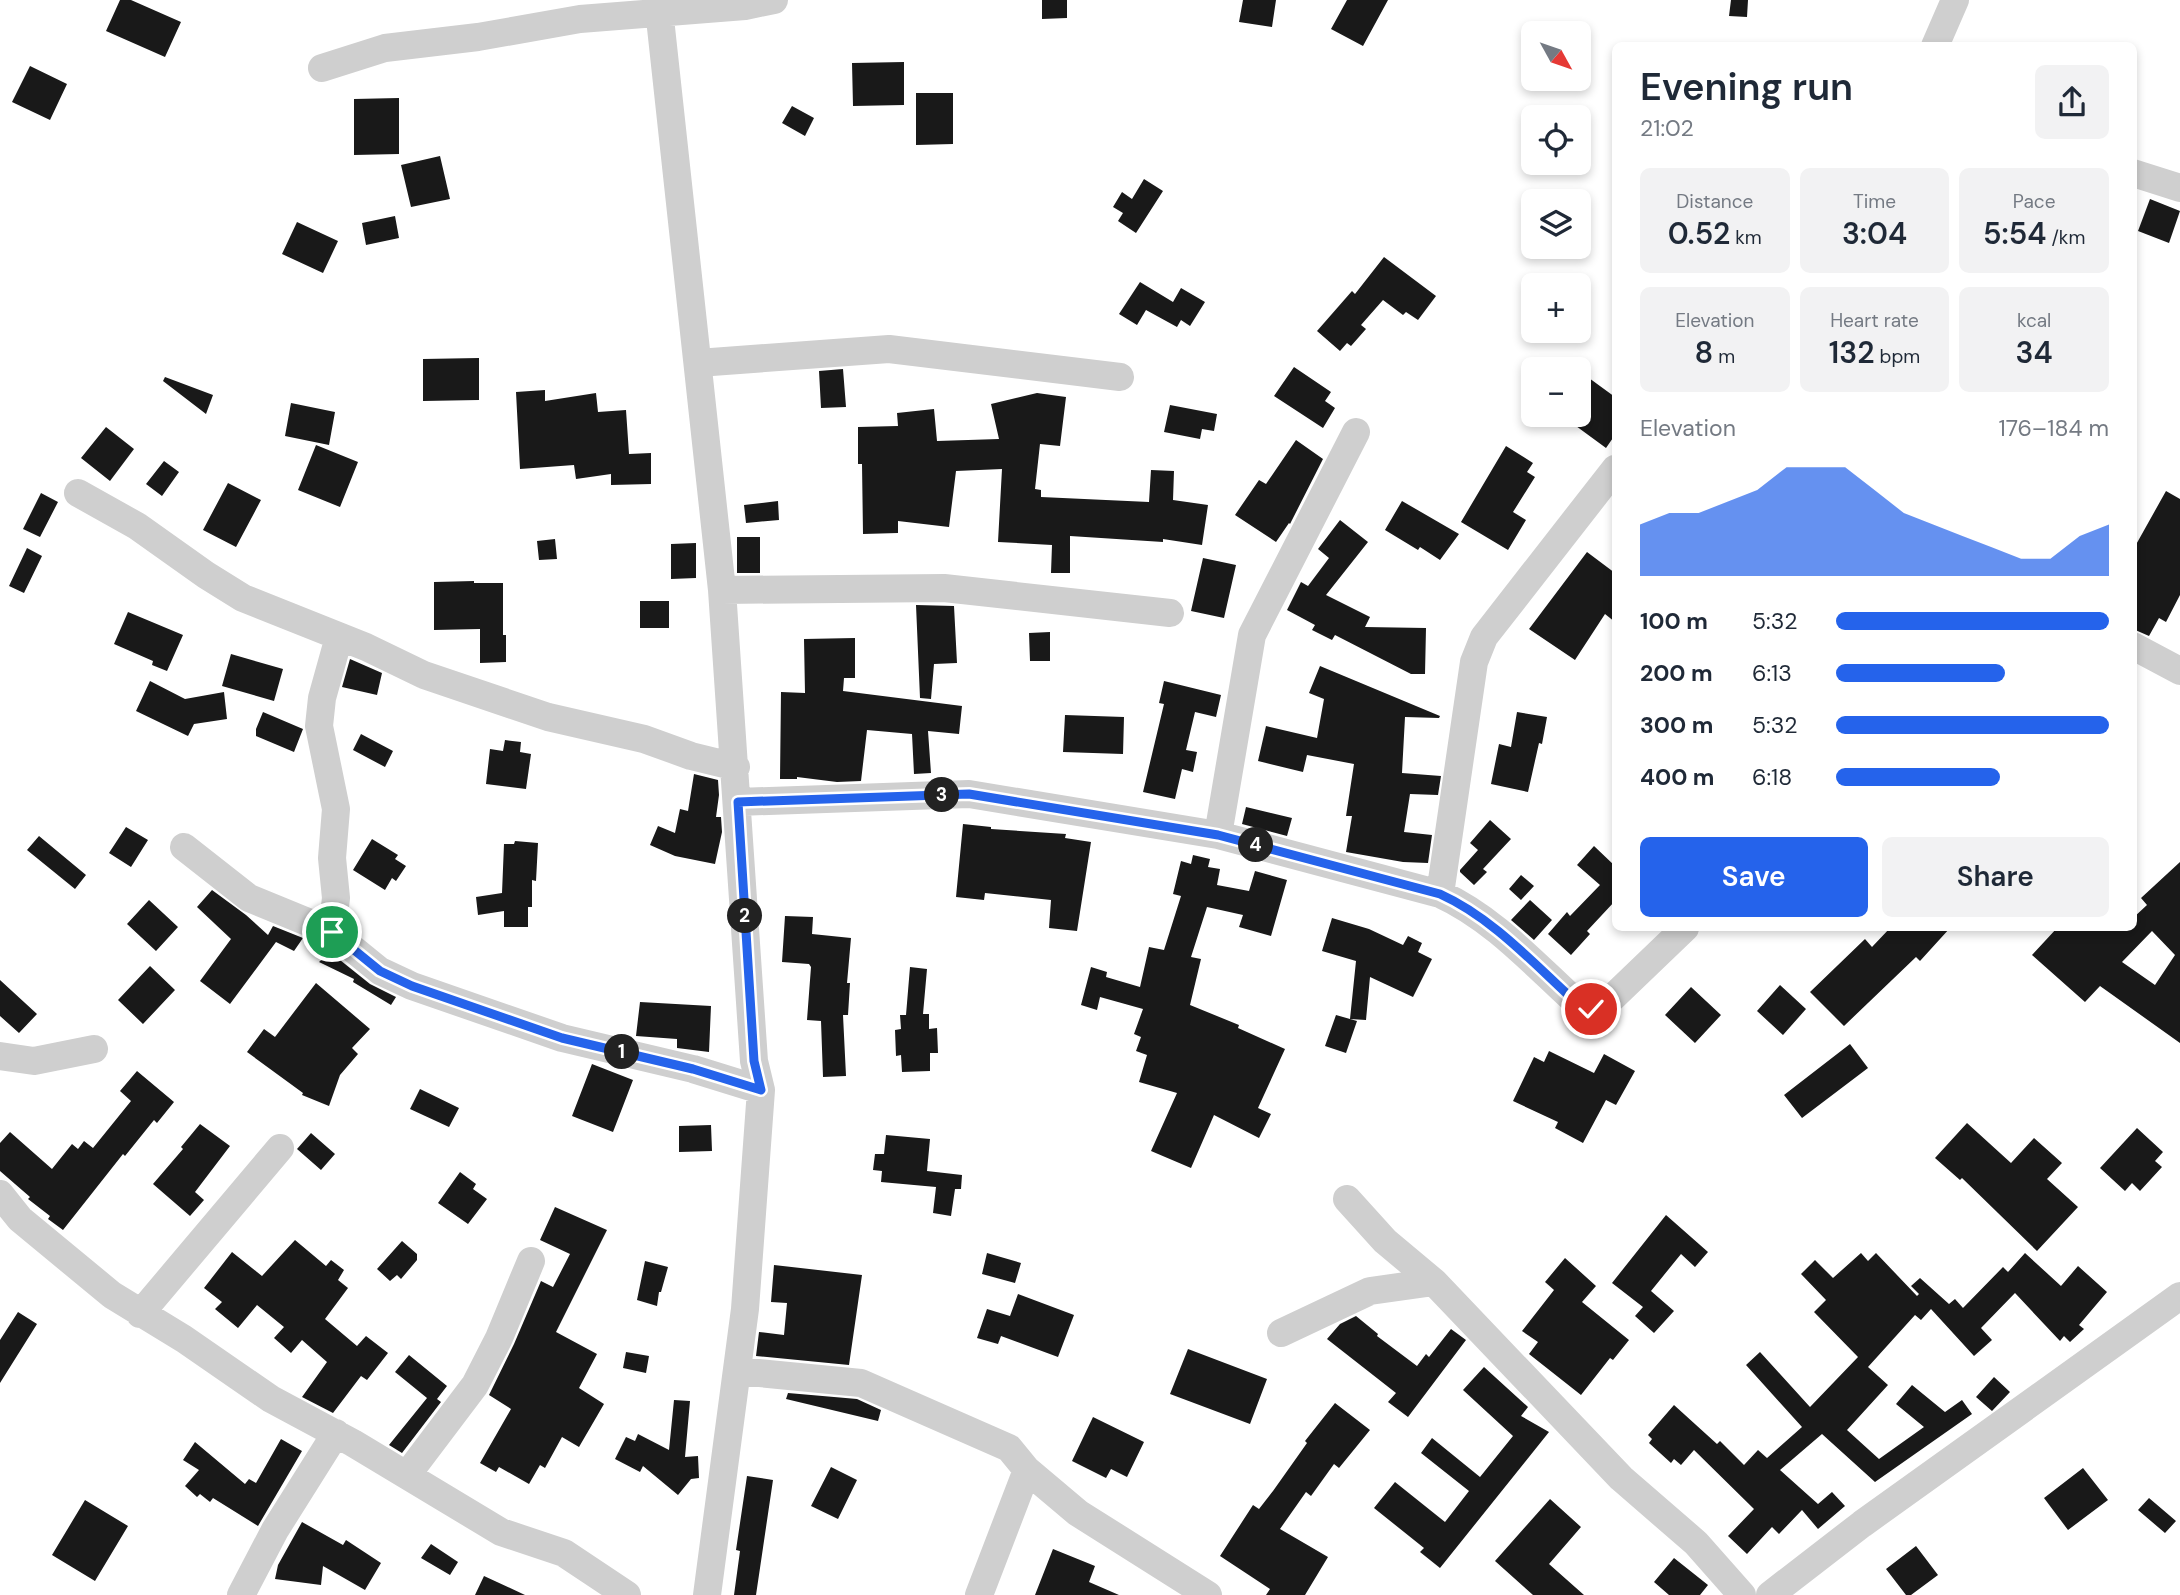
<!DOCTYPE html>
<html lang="en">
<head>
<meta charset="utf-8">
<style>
  :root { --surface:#fff; --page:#f2f2f3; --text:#1f2937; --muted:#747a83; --accent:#2563eb }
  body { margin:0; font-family:"DM Sans",sans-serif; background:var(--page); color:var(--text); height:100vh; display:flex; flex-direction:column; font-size:26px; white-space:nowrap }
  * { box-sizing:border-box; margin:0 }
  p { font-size:23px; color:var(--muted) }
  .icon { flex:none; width:38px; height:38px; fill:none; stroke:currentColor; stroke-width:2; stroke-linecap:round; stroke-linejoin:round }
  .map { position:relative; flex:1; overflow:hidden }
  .sheet { position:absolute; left:1612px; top:42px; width:525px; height:889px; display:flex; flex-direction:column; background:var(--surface); border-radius:10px; box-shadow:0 4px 10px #0003 }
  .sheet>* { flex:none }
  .needle { width:46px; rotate:130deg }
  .controls { position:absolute; left:1521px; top:21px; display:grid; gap:14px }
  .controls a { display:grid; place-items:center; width:70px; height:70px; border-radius:10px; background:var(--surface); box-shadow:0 4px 10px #0003; font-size:35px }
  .pin { position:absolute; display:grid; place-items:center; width:60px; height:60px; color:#fff; margin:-30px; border:4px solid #fff; border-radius:50%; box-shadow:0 2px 7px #0007 }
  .km { position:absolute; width:35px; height:35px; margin:-18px; border-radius:50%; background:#222; color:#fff; font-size:19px; line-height:35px; text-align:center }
  .round { display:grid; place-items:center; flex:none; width:74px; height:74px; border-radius:10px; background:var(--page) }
  .headline { display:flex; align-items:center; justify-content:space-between; height:119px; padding:0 28px }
  h1 { font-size:38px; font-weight:600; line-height:52px }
  .figures { display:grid; grid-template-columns:repeat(3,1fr); gap:10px; height:119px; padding:7px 28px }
  .figures div { display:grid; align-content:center; border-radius:10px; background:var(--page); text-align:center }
  .figures b { font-size:30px; font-weight:600 }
  .figures small { font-size:19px; font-weight:400 }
  .figures p { font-size:19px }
  .chart { height:196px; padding:14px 28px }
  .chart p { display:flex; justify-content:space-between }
  .chart svg { width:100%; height:126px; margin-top:7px; fill:var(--accent); opacity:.7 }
  .button { display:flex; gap:14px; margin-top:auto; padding:14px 28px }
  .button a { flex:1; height:80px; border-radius:10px; background:var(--accent); color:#fff; font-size:28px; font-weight:600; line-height:80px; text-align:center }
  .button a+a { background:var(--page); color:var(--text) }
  ul { padding:0 28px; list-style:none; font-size:23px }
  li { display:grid; grid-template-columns:112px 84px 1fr; align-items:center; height:52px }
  li i { height:18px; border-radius:9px; background:var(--accent) }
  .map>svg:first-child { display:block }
  .building { fill:#191919; fill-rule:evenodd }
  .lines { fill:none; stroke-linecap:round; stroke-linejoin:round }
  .minor { stroke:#cfcfcf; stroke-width:28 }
  .route-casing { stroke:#fff; stroke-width:14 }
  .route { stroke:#2563eb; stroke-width:9 }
</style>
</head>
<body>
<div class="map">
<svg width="2180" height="1595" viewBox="0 0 2180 1595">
  <rect width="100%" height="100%" fill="#fff"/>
  <!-- building -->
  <path class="building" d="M120,0H131L181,22L165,57L106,31Z
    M1042,0H1067V18L1042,19Z
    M1243,0H1276L1272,27L1239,22Z
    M1347,0H1388L1363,46L1331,29Z
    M1731,0H1748L1747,17L1729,16Z
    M904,62V105L853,106L852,63Z
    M30,66L67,84L50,120L12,102Z
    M916,93H953V144L916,145Z
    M399,98V154L354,155V99Z
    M792,106L814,118L805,136L782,123Z
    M440,156L450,199L411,207L401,165Z
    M1144,179L1163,191L1136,233L1118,221L1123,213L1113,207L1122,192L1132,199Z
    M2150,199L2180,211L2169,243L2138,231Z
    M395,216L399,238L366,245L362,223Z
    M297,222L338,241L323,273L282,254Z
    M1384,257L1436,296L1418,320L1406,312L1403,315L1383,300L1361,325L1366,329L1351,346L1347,343L1340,351L1317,331L1352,291L1355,294Z
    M1140,282L1173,302L1181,288L1205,302L1190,326L1181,320L1177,327L1146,310L1137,325L1119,314Z
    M479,358V400L423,401V359Z
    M1294,367L1331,392L1325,401L1335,408L1323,428L1274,396Z
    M843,369L846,407L821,408L819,371Z
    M1578,370L1615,397V435L1606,448L1561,415H1578Z
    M165,377L213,395L206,414L163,381Z
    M545,390V401L596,393L598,412L626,410L629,454L651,453V484L611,485V474L576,479L574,465L520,469L516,392Z
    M1037,393L1066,397L1060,446L1040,444L1035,489L1041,490V497L1149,502L1151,470L1174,471L1173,500L1208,505L1202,545L1163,539V542L1070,536V573H1051L1052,545L998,542L1002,469L956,471L949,527L898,521V533L863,534L862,464H858V427L898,426L897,413L934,409L937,441L999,439L991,404Z
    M291,403L335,412L329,445L285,436Z
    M1170,405L1217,414L1214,431L1202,429L1200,439L1164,432Z
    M106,427L134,449L110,481L81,458Z
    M1296,440L1323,459L1290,524L1289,523L1276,542L1235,515L1259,480L1266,484Z
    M316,445L358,462L340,507L298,490Z
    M1506,446L1533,463L1527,472L1535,477L1513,512L1526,520L1508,550L1461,522Z
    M164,461L179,472L162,496L146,484Z
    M228,483L261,500L236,547L203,530Z
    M2166,491L2180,499V595L2166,622L2159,618L2149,636L2133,629V550Z
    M41,493L58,502L40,537L23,529Z
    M778,501L779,520L746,523L744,505Z
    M1402,501L1459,534L1440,560L1420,547L1418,550L1385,530Z
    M1340,520L1368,542L1326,595L1370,617L1365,627L1426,628L1425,674H1411L1335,635L1332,640L1312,630L1315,625L1287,610L1301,582L1308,586L1329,558L1318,549Z
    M737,537H760V573H737Z
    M555,539L557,559L539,560L537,541Z
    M696,543V578L671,579V544Z
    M27,548L42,556L24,593L9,586Z
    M1587,552L1615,573V622L1605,614L1575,660L1529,629Z
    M1203,558L1236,565L1224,618L1191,611Z
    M474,581V583H503V635H506V662L480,663V629L434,630V582Z
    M640,601H669V628H640Z
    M916,605L954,606L957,663L934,664L931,699L920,698Z
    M128,612L183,635L167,671L152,665L153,661L114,644Z
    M1050,632V661H1030L1029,633Z
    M855,638V678H844L843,691L962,706L959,734L928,731L931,773L914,774L912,734L867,730L861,781L837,782L797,777V779H780L781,692L805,693L804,639Z
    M231,654L283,669L274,701L222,686Z
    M350,659L382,673L377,695L342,687Z
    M1320,666L1440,716L1439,718L1405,717L1402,773L1441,776L1438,795L1410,794L1404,832L1432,835L1428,863L1403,862L1346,852L1352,816H1346L1354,764L1307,755L1303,772L1258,761L1266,726L1317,738L1324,699L1309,693Z
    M150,681L185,699L224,692L227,719L194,724L188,736L136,711Z
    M1164,681L1221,695L1216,717L1195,712L1186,750L1197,752L1193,772L1182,769L1175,799L1143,792L1164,704L1159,703Z
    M263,712L303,729L294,752L256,736V729Z
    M1517,712L1547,717L1542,744L1539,743L1528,792L1491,784L1499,744L1511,747Z
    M1065,715L1124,717L1123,754L1063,752Z
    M361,734L393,751L385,767L353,750Z
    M505,740L521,742L520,752L531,754L526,789L486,784L490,749L503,751Z
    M694,774L718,780L719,795L716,817H721L722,832L715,864L675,856L650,845L658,826L675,833L680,809L688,811Z
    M1246,807L1292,818L1287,836L1242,824Z
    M1490,820L1511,839L1483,869L1487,872L1474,885L1460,872V870L1478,850L1470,843Z
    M963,824L991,827V829L1066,834L1065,838L1091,842L1077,931L1049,928L1051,900L985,893L984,900L956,897Z
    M126,827L148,840L131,867L109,853Z
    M39,836L86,875L75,889L27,850Z
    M372,839L398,855L395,859L406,866L396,881L392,878L385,890L353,870Z
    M515,841L538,843L536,881L532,880V907H528V927H504V911L478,915L476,897L502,893L504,844H514Z
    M1594,846L1615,866V901L1587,931L1590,934L1571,955L1548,934L1567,912L1570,916L1600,885L1577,865Z
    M1193,855L1210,859L1208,867L1220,869L1217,885L1249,891L1255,871L1287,880L1271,936L1239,927L1243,915L1207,907L1191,957L1201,959L1190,1005L1239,1025L1238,1028L1285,1049L1258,1108L1271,1114L1259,1138L1214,1115L1191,1168L1151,1151L1177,1093L1139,1082L1147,1055L1136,1051L1141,1037L1134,1034L1143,1009L1100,997L1097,1010L1081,1005L1091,967L1107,972L1106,977L1140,987L1149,947L1164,950L1181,896L1173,894L1181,861L1191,864Z
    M2180,862V1043L2100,986L2085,1002L2032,955L2057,928H2133V918L2147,905L2141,898ZM2152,931L2175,955L2155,985L2122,962Z
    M1521,875L1534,886L1521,900L1509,889Z
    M212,890L246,915L268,935L273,926L303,938L294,951L276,942L230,1004L200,981L231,939L197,907Z
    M149,900L178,927L156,951L127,924Z
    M1530,900L1552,920L1534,940L1511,920Z
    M785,916L813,917L812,934L851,938L847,983H850L848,1015H843L846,1076L823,1077L821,1021L807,1020L811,967L809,964L782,962Z
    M1332,918L1369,929L1403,945L1408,936L1422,943L1418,952L1432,959L1413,997L1370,977L1366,1020L1350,1019L1356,961L1322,951Z
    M1890,928H1950L1920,961L1916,957L1844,1026L1810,992L1865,939L1872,947Z
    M330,952L370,984L396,997L391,1005L353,982L354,979L319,962Z
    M150,966L175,990L143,1024L118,1000Z
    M910,967L927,969L923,1014H929V1029L937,1028L938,1053H930V1071L902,1072L901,1055L896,1056L895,1030L901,1029L900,1015H906Z
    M0,980L37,1014L19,1033L0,1016Z
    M316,983L370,1029L352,1048L358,1054L340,1075L329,1106L302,1095L303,1093L247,1052L264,1029L275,1037Z
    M1780,985L1806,1009L1783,1035L1757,1011Z
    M1691,987L1721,1015L1695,1043L1665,1015Z
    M640,1002L711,1006L709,1052L677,1048V1039L636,1036Z
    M1336,1015L1357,1021L1346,1053L1325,1046Z
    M1850,1044L1868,1068L1802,1118L1784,1095Z
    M1549,1051L1594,1073L1604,1054L1635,1071L1616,1105L1606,1100L1583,1143L1555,1128L1558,1122L1513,1101L1534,1057L1544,1062Z
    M592,1064L633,1080L613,1132L572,1116Z
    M137,1071L174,1102L157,1123L154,1120L125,1156L123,1154L63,1230L48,1219L50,1216L28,1199L30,1197L0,1171V1143L10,1132L52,1169L72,1144L78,1149L84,1141L93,1148L131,1101L120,1091Z
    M420,1089L459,1108L449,1127L410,1109Z
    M1967,1123L2011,1163L2034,1138L2062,1163L2047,1179L2078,1207L2037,1251L1962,1178L1960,1180L1935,1158Z
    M200,1124L230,1146L195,1192L204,1200L190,1216L153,1184L183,1149L181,1147Z
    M711,1125L712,1151L679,1152V1126Z
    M2137,1128L2163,1152L2155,1161L2162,1167L2140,1191L2132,1183L2125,1191L2100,1168Z
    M311,1133L335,1154L321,1170L297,1149Z
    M886,1135L930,1139L927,1171L962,1175L961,1189H955L951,1216L933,1213L936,1187L881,1182L882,1171L873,1170L875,1154H884Z
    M460,1172L476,1184L473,1189L487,1199L468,1224L438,1203Z
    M555,1207L607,1230L556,1332L597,1354L579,1388L604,1404L579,1447L562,1437L545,1468L540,1465L529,1484L499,1467L496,1472L480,1463L511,1409L489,1395L514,1344L541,1281L553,1287L570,1254L540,1240Z
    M1666,1215L1708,1252L1695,1267L1681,1254L1651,1291L1674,1311L1654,1333L1635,1316L1643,1307L1612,1283Z
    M295,1240L326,1266L331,1260L344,1270L338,1280L348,1288L325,1319L357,1346L366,1336L388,1353L367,1380L361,1376L333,1413L302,1397L327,1362L302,1340L291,1353L274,1338L284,1327L257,1305L238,1328L215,1309L222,1302L204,1288L232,1252L262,1276Z
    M402,1241L417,1254V1260L401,1279L397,1275L390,1281L377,1269Z
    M987,1253L1021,1263L1015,1283L982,1274Z
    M1861,1253L1868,1261L1876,1253L1917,1296L1919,1294L1911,1286L1920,1278L1949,1304L1955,1299L1963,1308L2003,1267L2008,1272L2025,1253L2061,1286L2078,1266L2107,1292L2079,1325L2084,1329L2070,1342L2064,1336L2060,1341L2015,1293L1981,1328L1992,1340L1974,1356L1931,1309L1921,1320L1915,1315L1868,1367L1888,1385L1847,1430L1879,1459L1924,1427L1896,1404L1912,1385L1945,1412L1962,1400L1972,1414L1875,1482L1822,1434L1780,1470L1818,1504L1832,1492L1845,1506L1818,1529L1802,1510L1779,1534L1772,1527L1747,1554L1728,1536L1754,1509L1694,1450L1681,1465L1674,1459L1671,1463L1649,1443L1652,1439L1648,1435L1674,1405L1717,1444L1720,1441L1744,1465L1758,1450L1767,1458L1802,1427L1746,1365L1760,1352L1810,1407L1858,1357L1814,1312L1826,1300L1801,1274L1815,1260L1833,1278Z
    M1565,1258L1596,1286L1582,1302L1629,1340L1613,1360L1610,1358L1581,1395L1529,1354L1538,1342L1522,1331L1554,1290L1545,1282Z
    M645,1261L668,1267L661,1292H659L657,1306L637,1300Z
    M774,1265L862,1275L849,1365L756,1356L759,1332L784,1335L787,1303L771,1302Z
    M1018,1294L1074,1315L1058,1357L1001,1336L998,1344L977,1338L987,1309L1010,1316Z
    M18,1312L37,1324L0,1383V1340Z
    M1356,1316L1378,1334L1377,1336L1417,1366L1426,1354L1429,1357L1451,1329L1466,1340L1408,1417L1388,1402L1396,1393L1327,1339L1340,1324Z
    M1188,1349L1267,1379L1250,1424L1170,1394Z
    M626,1352L649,1356L646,1373L623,1368Z
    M409,1355L447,1386L437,1399L441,1402L402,1453L389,1445L427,1398L395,1372Z
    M1484,1367L1528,1407L1521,1416L1549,1432L1440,1568L1420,1552L1424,1548L1374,1508L1395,1482L1445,1522L1469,1491L1421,1453L1432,1438L1480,1477L1513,1436L1463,1390Z
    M1994,1377L2010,1392L1992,1411L1976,1397Z
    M788,1393L857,1399L881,1410L878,1421L786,1399Z
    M674,1400L690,1401L685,1457L698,1456L699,1478L691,1479L678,1495L643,1466L640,1472L615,1459L626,1437L635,1441L638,1434L669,1450Z
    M1335,1403L1370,1430L1339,1468L1334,1464L1311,1496L1306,1492L1280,1529L1328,1557L1305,1595H1266L1270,1589L1220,1556L1253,1505L1259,1509L1273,1491L1307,1443L1305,1441Z
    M1093,1417L1144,1442L1127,1477L1111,1469L1106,1478L1072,1461Z
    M281,1439L302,1451L258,1526L213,1498L210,1502L200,1494L197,1497L185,1486L199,1470L183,1460L195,1442L245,1484L249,1479L256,1483Z
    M831,1467L857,1480L838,1519L811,1506Z
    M2083,1468L2108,1500L2068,1530L2044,1498Z
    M747,1476L773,1480L756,1595H734L740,1551L736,1550Z
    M2149,1498L2176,1521L2165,1533L2138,1510Z
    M1550,1499L1581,1527L1549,1564L1584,1595H1533L1495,1561Z
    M85,1500L128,1526L95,1581L52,1555Z
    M302,1522L343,1545L346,1540L381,1563L365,1590L323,1566L321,1585L275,1579L278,1565Z
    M431,1544L458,1562L450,1575L421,1558Z
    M1916,1546L1938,1575L1911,1595H1906L1886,1569Z
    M1053,1549L1095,1566L1089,1582L1119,1595H1035Z
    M1674,1558L1708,1585L1700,1595H1669L1654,1582Z
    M484,1576L525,1595H475Z"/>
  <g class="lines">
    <!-- minor -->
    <path class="minor" d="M658,0L722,590L754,1061L761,1090L745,1309L707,1595
      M1935,46L1955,0
      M322,68L385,48L478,37L580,19L745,6L774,0
      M2133,173L2180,188
      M698,363L889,349L1120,377
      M78,493L137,526L206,575L243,598L366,647L424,675L548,717L644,739L691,756L736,767
      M722,590L944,588L1170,613
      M2133,646L2180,671
      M738,802L969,794L1218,835L1440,894C1493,918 1534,964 1577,1003C1595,1011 1596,1011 1611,999L1685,928
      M1218,835L1252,635L1356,432
      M184,847L249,898L332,932L380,971L412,986L562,1038L693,1069L761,1090
      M1440,894L1474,662L1484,637L1615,469
      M332,932L336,898L332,858L336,809L319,726L322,698L339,637
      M0,1056L34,1061L94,1049
      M0,1194L20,1219L112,1295L184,1339L271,1399L353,1443L501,1532L564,1553L627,1595
      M1347,1199L1385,1241L1434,1282L1621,1478L1696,1543L1742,1595
      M140,1314L280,1148
      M1281,1333L1370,1291L1434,1282
      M738,1371L861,1383L1009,1448L1027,1470L1078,1513L1208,1595
      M407,1475L475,1385L499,1338L531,1261
      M241,1595L275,1530L336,1433
      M979,1595L1027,1470
      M1770,1595L1862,1524L2180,1296"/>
  </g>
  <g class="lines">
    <defs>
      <path id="route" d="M332,932L380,971L412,986L562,1038L693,1069L761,1090L754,1061L738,802L969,794L1218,835L1440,894C1493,918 1534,964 1577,1003L1591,1009"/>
    </defs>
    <!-- route casing -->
    <use href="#route" class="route-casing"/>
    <!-- route -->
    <use href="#route" class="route"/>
  </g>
</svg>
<div class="controls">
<a><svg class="needle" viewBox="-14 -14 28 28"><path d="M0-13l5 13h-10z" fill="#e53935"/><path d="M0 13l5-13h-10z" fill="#747a83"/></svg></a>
<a><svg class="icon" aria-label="locate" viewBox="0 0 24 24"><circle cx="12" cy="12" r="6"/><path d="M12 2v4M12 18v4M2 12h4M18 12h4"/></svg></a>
<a><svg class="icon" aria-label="layers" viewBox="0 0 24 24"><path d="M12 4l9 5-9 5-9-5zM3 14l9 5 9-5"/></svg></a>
<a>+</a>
<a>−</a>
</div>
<div class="pin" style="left:332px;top:932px;background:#1e9e55"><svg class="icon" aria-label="arrive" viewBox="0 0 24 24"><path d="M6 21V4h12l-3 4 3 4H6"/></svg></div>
<div class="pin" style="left:1591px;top:1009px;background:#d93025"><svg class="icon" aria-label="check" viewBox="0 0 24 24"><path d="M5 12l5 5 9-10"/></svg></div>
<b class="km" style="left:622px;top:1052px">1</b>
<b class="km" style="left:745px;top:916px">2</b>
<b class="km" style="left:942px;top:795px">3</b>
<b class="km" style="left:1256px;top:845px">4</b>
<section class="sheet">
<div class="headline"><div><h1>Evening run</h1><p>21:02</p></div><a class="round"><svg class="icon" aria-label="share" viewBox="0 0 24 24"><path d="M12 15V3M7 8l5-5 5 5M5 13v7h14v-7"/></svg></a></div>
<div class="figures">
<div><p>Distance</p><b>0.52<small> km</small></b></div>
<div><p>Time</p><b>3:04</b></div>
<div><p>Pace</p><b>5:54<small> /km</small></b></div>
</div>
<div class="figures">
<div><p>Elevation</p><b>8<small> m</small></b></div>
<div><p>Heart rate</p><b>132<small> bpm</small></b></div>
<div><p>kcal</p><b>34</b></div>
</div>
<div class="chart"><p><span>Elevation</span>176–184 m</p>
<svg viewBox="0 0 160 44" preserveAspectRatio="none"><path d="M0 44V26L10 22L20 22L30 18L40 14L50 6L60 6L70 6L80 14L90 22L100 26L110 30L120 34L130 38L140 38L150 30L160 26V44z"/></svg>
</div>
<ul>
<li><b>100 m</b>5:32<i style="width:100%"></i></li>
<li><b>200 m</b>6:13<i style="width:62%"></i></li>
<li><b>300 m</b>5:32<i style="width:100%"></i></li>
<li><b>400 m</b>6:18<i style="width:60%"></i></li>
</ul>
<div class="button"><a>Save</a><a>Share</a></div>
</section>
</div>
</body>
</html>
